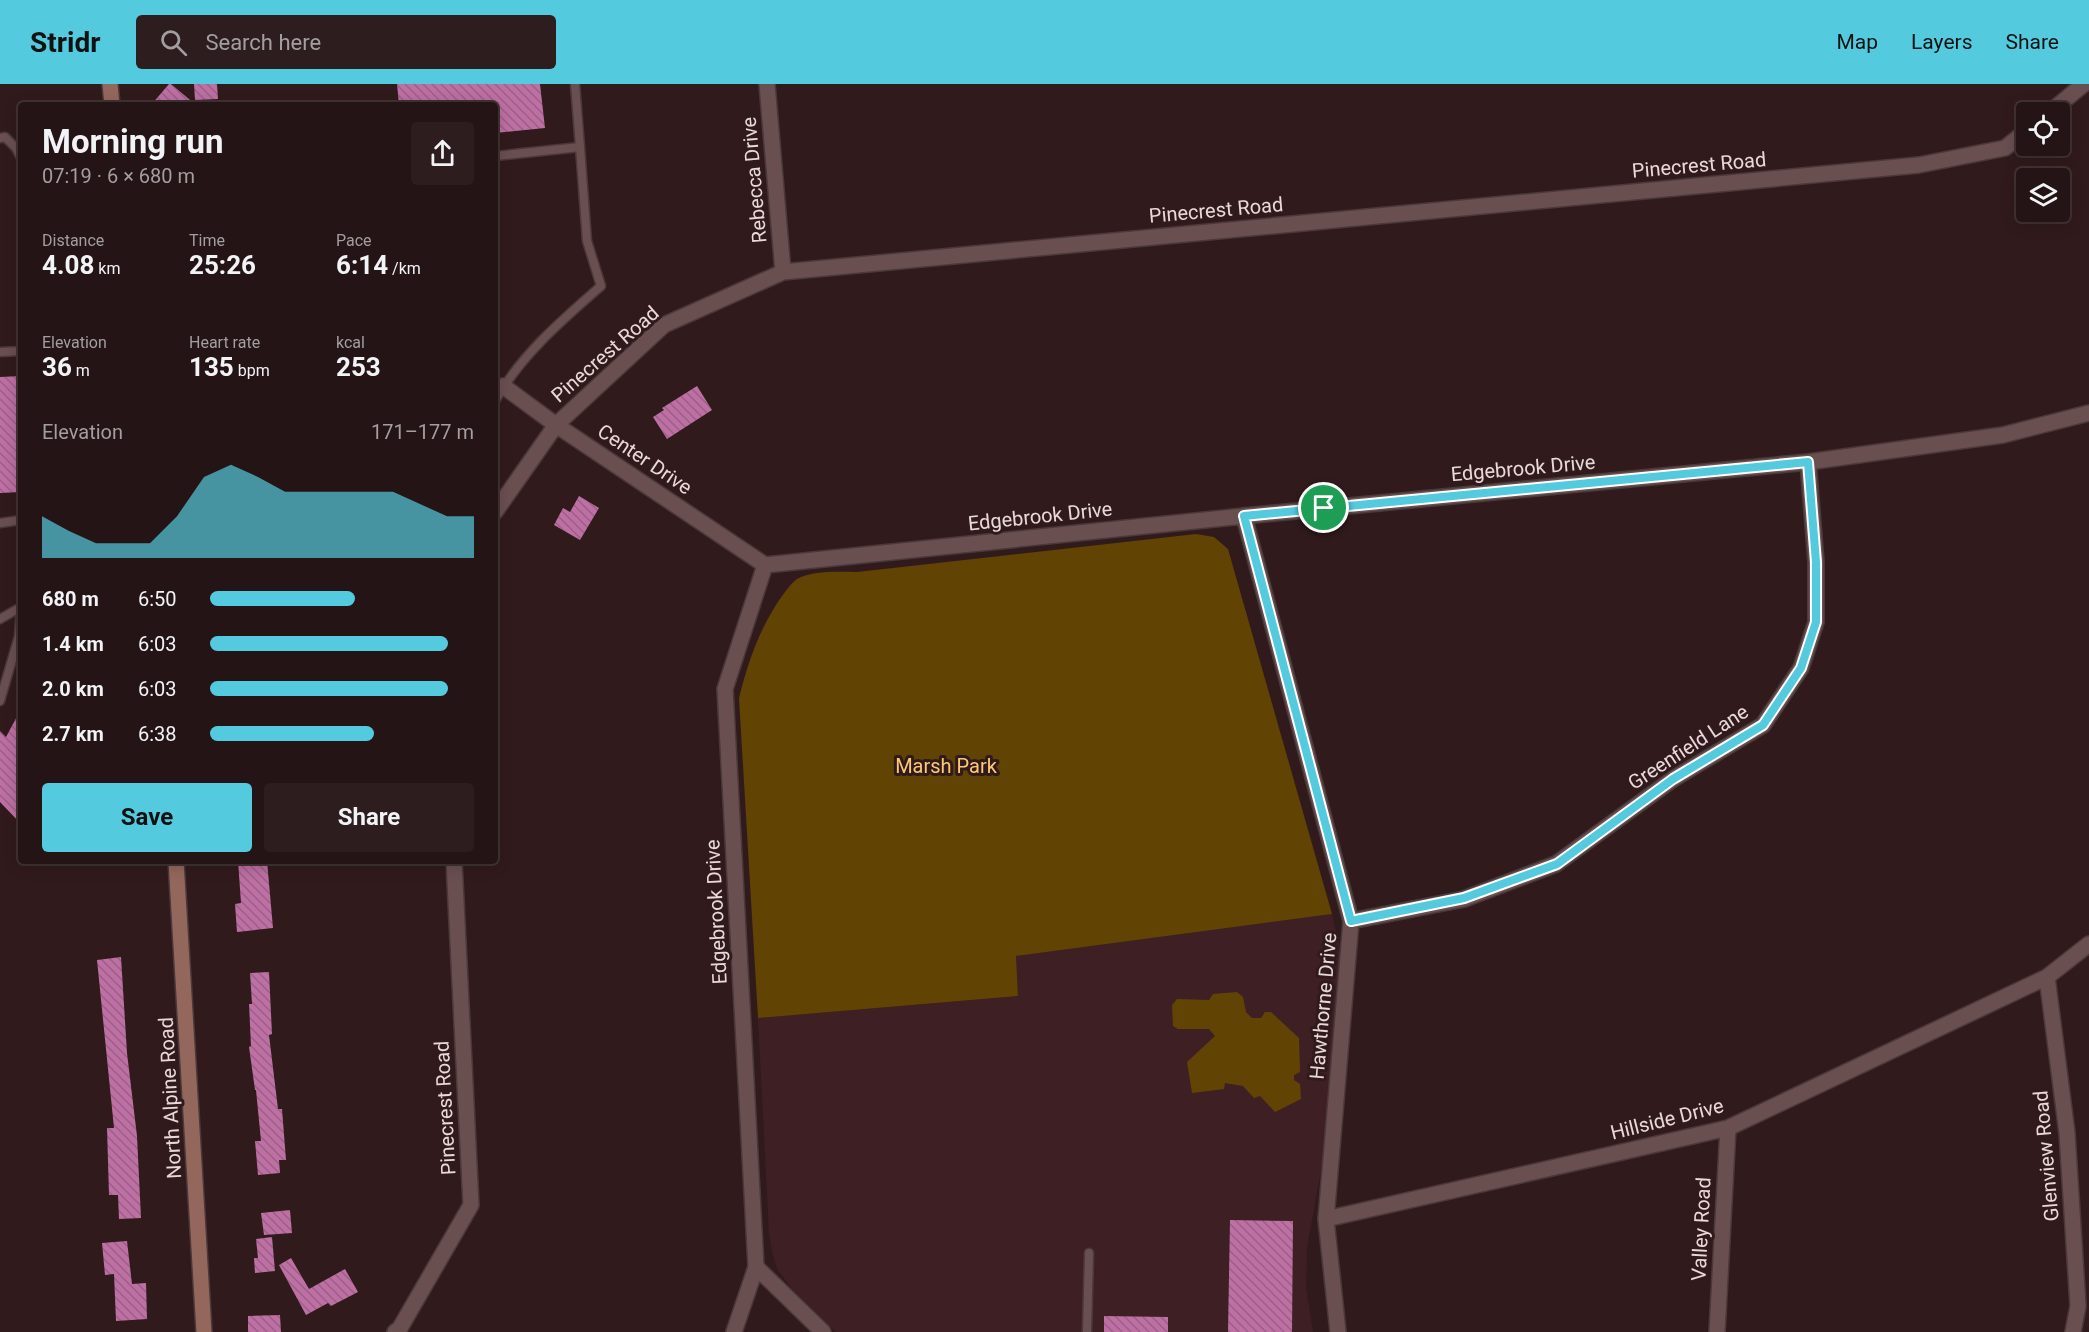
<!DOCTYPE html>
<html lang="en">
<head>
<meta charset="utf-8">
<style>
  :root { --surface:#251415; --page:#2d1d1e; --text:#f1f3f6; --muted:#a39ea0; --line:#423334; --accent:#54cade }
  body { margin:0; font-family:Roboto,sans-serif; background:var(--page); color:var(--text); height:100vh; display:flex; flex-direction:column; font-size:22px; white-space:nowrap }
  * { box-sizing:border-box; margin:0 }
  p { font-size:20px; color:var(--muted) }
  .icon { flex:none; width:33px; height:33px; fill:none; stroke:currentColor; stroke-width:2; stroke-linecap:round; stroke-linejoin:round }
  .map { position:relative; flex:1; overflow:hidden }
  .drawer { position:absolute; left:18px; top:18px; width:480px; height:762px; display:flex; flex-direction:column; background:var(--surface); border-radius:6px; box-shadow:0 3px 15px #0003,0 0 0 2px var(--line) }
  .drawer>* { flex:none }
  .tools { position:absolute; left:2016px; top:18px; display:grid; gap:12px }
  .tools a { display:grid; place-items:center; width:54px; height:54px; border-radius:6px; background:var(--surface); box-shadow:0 3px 15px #0003,0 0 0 2px var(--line); font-size:30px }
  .pin { position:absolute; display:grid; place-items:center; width:51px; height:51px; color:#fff; margin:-26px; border:3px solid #fff; border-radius:50%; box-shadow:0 2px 6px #0007 }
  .round { display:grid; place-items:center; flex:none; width:63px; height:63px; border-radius:6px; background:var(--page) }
  .headline { display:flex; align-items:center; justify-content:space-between; height:102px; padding:0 24px }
  h1 { font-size:33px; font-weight:700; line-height:45px }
  .metrics { display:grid; grid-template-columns:repeat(3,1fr); gap:9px; height:102px; padding:6px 24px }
  .metrics div { display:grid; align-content:center }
  .metrics b { font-size:26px; font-weight:700 }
  .metrics small { font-size:16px; font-weight:400 }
  .metrics p { font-size:16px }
  .chart { height:168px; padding:12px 24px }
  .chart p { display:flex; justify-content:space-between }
  .chart svg { width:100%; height:108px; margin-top:6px; fill:var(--accent); opacity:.7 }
  .primary-button { display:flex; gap:12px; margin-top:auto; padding:12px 24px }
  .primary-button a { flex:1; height:69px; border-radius:6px; background:var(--accent); color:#111; font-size:24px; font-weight:700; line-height:69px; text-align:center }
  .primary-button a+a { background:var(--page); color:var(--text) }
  ul { padding:0 24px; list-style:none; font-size:20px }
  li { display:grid; grid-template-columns:96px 72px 1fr; align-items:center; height:45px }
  li i { height:15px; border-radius:8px; background:var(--accent) }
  header { display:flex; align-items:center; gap:36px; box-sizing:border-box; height:84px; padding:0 30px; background:var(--accent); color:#111 }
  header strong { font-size:28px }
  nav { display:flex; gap:33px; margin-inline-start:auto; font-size:21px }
  .search { width:420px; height:54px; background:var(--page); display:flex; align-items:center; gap:15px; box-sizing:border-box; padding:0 21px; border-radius:6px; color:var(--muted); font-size:22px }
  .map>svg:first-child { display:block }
  .built { fill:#3e2024 }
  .park { fill:#614304 }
  .building { fill:url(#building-back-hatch) }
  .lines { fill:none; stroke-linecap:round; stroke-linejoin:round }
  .service-casing { stroke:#4a383a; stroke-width:11 }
  .minor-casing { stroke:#4a383a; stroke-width:18 }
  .secondary-casing { stroke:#4a383a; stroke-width:18 }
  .service { stroke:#6a4f51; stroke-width:8 }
  .minor { stroke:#6a4f51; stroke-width:15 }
  .secondary { stroke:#94675c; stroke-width:15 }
  .route-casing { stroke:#fff; stroke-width:12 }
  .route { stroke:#54cade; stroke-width:8 }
  .labels { text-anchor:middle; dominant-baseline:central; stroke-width:6; stroke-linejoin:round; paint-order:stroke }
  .street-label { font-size:20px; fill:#e9d9da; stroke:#311a1c }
  .park-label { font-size:20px; fill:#fec973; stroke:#311a1c }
</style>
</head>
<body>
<header>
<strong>Stridr</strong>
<div class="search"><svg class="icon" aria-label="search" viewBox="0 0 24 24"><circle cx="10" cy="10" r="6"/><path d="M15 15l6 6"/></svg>Search here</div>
<nav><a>Map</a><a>Layers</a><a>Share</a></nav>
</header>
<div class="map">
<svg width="2089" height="1248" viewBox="0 0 2089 1248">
  <defs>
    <pattern id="building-back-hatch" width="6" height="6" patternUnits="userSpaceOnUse" patternTransform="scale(1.5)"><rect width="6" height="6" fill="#be6fa4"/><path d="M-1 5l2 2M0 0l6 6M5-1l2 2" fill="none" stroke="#9a6186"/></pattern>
  </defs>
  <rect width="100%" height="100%" fill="#311a1c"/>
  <!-- built -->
  <path class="built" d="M1332,830L1339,861L1340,888L1324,1070L1307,1163L1306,1204L1313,1248H836L792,1205L777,1185L772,1167L769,1148L758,934L1018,912L1016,872Z"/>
  <!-- park -->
  <path class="park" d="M1196,450L1214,453L1228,465L1332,830L1016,872L1018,912L758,934L739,614C748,578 760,543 782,512C786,507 791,499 797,495C814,486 838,488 857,488Z
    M1237,908L1243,913L1246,928L1252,934H1261L1265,928H1271L1299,954L1300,988L1294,991V996L1300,1000L1301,1015L1275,1028L1260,1012L1254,1014L1243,1002L1225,999L1224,1005L1192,1009L1187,978L1215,952L1209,945H1178L1173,942L1172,921L1177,915L1209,916L1213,910Z"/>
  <!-- building -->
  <path class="building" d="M169,0H171L196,21H151Z
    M194,0H217L218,15L195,16Z
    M397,0H540L545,44L495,49V21H399Z
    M21,292V408L0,409V293Z
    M697,302L712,326L667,355L653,333L664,326L662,324Z
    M579,412L599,424L580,456L554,441L563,424L570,428Z
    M21,625V740L0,718V647L6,653Z
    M238,777H267L273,844L237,848L235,820L241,819Z
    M121,873L127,969L137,1052L141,1134L119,1135L118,1111H109L107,1044H114L97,876Z
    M269,888L272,950L269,951L278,1025H282L286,1076H279L280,1089L258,1091L255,1057H261L256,1006H255L249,963L251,962L249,920H252L250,889Z
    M290,1126L292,1149L264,1151L261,1129Z
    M1230,1136L1293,1137L1292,1248H1228Z
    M272,1153L275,1187L255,1189L254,1174H258L256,1155Z
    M127,1157L132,1200L146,1199L147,1235L116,1237L114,1190L105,1191L102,1159Z
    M291,1174L309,1205L345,1185L358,1208L331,1222L328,1219L306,1231L279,1181Z
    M280,1231L281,1248H248V1232Z
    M1104,1232L1168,1233V1248H1104Z"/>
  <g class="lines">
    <defs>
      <path id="service" d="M0,54L5,53L16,64L21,74
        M495,72L580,63L575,0
        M0,268L21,267
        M495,317C521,271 562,236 601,202L587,157L580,63
        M0,439L21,436
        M0,535L21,523
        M0,617L19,552L21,523
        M1087,1248L1089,1169"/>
      <path id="minor" d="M767,0L783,188
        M2050,28L2084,0
        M503,302L556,341L765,481
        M495,428L556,341L664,241L783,188L1919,81L2005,64L2026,47
        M1244,432L1351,837L1326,1135L1338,1248
        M765,481L1244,432L1808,378L2003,351L2089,329
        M1351,837L1464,815L1556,780L1673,695L1763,641L1801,584L1816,538V478L1808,378
        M2047,893L2067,1049L2078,1222L2073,1248
        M1326,1135L1728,1044L2047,893L2089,860
        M756,1183L823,1248
        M395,1248L400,1244L471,1121L454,777
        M734,1248L756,1183L725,605L765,481
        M1717,1248L1728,1044"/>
      <path id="secondary" d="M110,0L112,21
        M176,777L204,1248"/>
    </defs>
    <!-- service casing -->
    <use href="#service" class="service-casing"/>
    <!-- minor casing -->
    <use href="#minor" class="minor-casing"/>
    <!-- secondary casing -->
    <use href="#secondary" class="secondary-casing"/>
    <!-- service -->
    <use href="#service" class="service"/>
    <!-- minor -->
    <use href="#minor" class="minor"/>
    <!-- secondary -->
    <use href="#secondary" class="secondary"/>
  </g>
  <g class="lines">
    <defs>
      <path id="route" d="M1808,378L1816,478V538L1801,584L1763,641L1673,695L1557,780L1464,814L1351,837L1244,432Z"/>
    </defs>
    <!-- route casing -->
    <use href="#route" class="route-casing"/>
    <!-- route -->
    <use href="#route" class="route"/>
  </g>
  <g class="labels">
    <!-- street labels -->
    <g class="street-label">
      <text transform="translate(1699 81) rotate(-5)">Pinecrest Road</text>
      <text transform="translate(754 96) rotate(-95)">Rebecca Drive</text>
      <text transform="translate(1216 126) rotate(-5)">Pinecrest Road</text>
      <text transform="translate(605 270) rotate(-41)">Pinecrest Road</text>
      <text transform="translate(645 375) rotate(34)">Center Drive</text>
      <text transform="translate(1523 384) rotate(-5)">Edgebrook Drive</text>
      <text transform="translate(1040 432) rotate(-6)">Edgebrook Drive</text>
      <text transform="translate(1688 663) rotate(-33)">Greenfield Lane</text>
      <text transform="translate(716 828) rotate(-93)">Edgebrook Drive</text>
      <text transform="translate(1323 922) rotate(-85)">Hawthorne Drive</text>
      <text transform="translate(170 1014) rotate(-93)">North Alpine Road</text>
      <text transform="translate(445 1024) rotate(-93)">Pinecrest Road</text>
      <text transform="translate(1667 1035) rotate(-14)">Hillside Drive</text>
      <text transform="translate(2046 1072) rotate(-95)">Glenview Road</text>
      <text transform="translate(1701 1145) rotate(-87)">Valley Road</text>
    </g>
    <!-- park labels -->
    <g class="park-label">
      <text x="946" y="682">Marsh Park</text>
    </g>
  </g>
</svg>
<div class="tools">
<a><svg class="icon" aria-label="locate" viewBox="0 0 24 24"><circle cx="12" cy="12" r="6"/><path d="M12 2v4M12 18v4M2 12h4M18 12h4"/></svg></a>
<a><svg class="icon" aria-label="layers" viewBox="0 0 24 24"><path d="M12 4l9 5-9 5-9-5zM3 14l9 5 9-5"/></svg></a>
</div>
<div class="pin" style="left:1324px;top:424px;background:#1e9e55"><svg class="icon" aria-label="arrive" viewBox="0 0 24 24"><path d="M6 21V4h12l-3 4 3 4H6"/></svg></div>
<section class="drawer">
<div class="headline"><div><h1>Morning run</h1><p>07:19 · 6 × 680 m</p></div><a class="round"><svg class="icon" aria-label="share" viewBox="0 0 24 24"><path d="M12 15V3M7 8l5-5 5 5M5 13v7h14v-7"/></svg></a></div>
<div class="metrics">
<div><p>Distance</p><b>4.08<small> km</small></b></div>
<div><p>Time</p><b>25:26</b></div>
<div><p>Pace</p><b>6:14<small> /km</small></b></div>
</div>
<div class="metrics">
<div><p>Elevation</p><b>36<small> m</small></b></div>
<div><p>Heart rate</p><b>135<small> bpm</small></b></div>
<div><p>kcal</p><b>253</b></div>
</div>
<div class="chart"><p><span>Elevation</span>171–177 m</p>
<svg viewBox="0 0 160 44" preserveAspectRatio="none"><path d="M0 44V27L10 33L20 38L30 38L40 38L50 27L60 11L70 6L80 11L90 17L100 17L110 17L120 17L130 17L140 22L150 27L160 27V44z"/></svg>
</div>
<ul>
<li><b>680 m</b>6:50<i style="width:55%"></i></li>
<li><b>1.4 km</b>6:03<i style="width:90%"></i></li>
<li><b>2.0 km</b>6:03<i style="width:90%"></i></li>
<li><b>2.7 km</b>6:38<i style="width:62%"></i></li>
</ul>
<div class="primary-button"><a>Save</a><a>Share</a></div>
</section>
</div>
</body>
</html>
